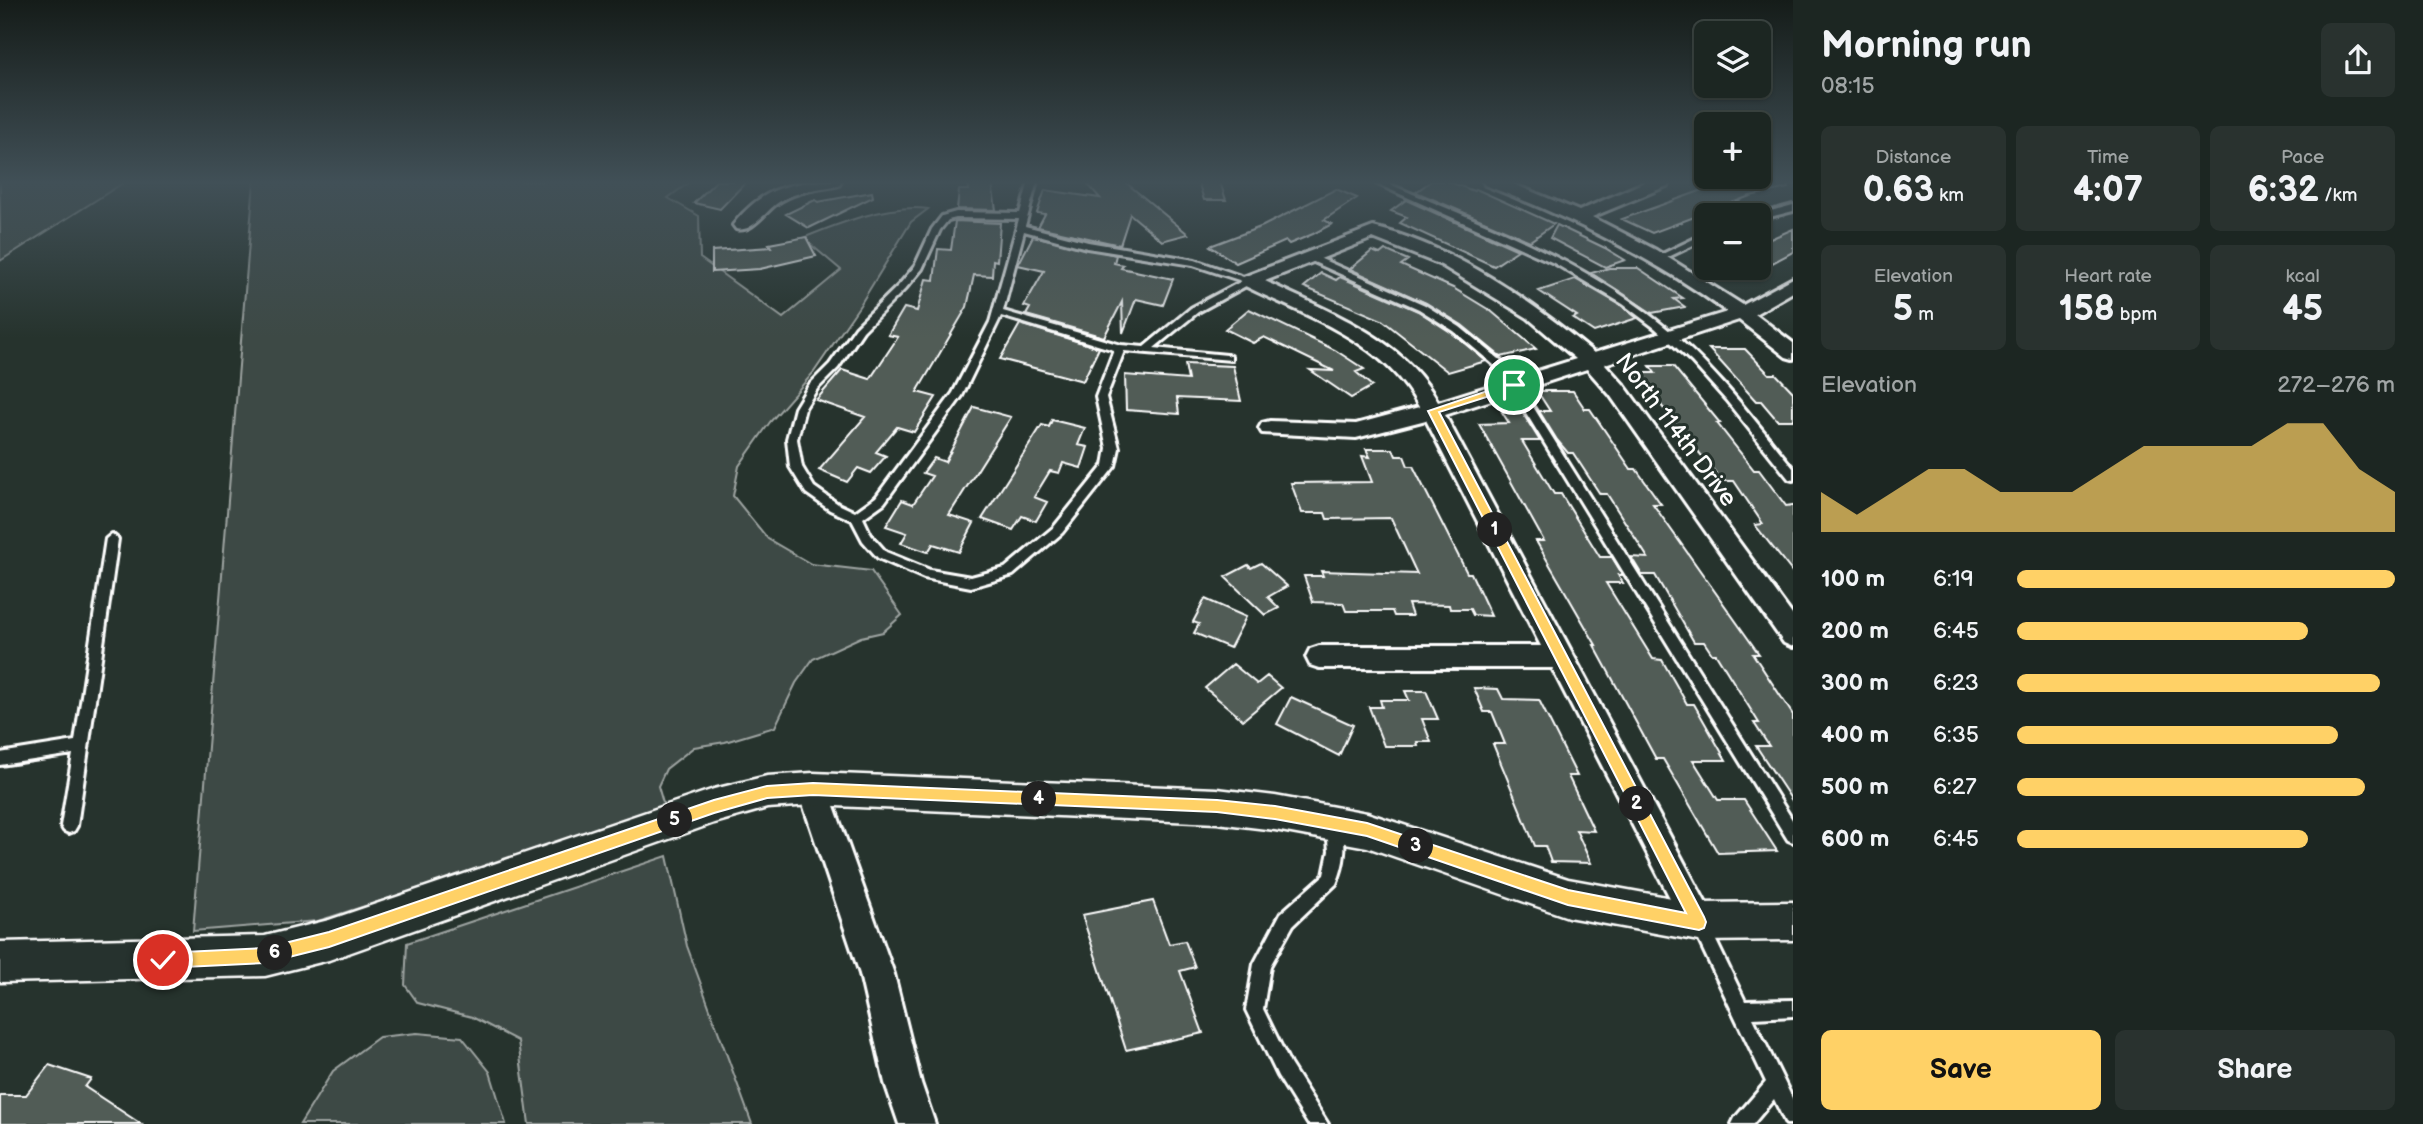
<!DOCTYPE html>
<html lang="en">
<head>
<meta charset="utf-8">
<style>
  :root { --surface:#1c2622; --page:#29322f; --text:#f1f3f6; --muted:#a0a5a5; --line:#3a4340; --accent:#ffd166 }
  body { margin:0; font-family:"Balsamiq Sans",sans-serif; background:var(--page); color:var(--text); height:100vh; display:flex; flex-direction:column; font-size:26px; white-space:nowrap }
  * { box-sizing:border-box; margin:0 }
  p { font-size:23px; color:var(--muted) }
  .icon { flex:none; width:38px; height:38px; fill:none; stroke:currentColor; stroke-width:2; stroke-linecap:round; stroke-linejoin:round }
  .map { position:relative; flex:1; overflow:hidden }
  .panel { display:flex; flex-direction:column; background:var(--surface); width:630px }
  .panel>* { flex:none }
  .fabs { position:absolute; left:1694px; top:21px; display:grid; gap:14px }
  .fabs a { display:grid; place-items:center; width:77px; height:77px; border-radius:10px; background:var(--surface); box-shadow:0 2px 5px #0004,0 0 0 2px var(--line); font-size:35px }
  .pin { position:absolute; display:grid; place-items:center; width:60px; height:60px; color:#fff; margin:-30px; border:4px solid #fff; border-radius:50%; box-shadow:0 2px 7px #0007 }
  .km { position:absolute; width:35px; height:35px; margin:-18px; border-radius:50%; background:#222; color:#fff; font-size:19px; line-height:35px; text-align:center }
  .round { display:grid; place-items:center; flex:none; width:74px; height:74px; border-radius:10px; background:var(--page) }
  .overview { display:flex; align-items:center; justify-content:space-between; height:119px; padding:0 28px }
  h1 { font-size:38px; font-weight:600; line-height:52px }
  .figures { display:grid; grid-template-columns:repeat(3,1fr); gap:10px; height:119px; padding:7px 28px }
  .figures div { display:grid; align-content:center; border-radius:10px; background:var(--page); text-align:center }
  .figures b { font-size:35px; font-weight:600 }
  .figures small { font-size:19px; font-weight:400 }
  .figures p { font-size:19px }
  .chart { height:196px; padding:14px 28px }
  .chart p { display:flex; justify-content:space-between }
  .chart svg { width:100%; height:126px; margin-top:7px; fill:var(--accent); opacity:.7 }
  .cta { display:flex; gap:14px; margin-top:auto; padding:14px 28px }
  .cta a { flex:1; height:80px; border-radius:10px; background:var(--accent); color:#111; font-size:28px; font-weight:600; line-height:80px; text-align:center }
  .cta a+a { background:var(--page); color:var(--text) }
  ul { padding:0 28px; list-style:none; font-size:23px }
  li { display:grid; grid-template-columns:112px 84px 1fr; align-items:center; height:52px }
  li i { height:18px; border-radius:9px; background:var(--accent) }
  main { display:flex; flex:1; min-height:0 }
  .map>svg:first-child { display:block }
  .green { fill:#3e4944; stroke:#9ea4a2; stroke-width:2 }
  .building { fill:#515c57; stroke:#fff; stroke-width:2 }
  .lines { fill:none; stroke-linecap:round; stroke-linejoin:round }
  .service-casing { stroke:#fff; stroke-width:6 }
  .minor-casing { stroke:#fff; stroke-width:6 }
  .tertiary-casing { stroke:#fff; stroke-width:5 }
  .service { fill:#26332d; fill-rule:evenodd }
  .minor { fill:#26332d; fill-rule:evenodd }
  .tertiary { fill:#26332d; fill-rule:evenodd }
  .route { fill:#ffd166; stroke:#fff; stroke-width:2 }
  .labels { text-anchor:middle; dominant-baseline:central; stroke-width:6; stroke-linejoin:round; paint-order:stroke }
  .street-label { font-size:24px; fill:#fff; stroke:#26332d }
</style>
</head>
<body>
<main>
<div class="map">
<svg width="1793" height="1124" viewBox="0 0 1793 1124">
  <rect width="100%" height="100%" fill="#26332d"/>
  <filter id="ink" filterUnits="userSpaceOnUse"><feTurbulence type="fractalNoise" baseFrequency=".0143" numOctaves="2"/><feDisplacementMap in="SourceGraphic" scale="14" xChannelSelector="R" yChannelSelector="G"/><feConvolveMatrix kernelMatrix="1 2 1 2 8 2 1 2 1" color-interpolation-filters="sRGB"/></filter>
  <g filter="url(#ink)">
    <!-- green -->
    <path class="green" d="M0,181H126L0,261Z
      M254,181H691L668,198L699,216L700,258L783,318L841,270L803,238C837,224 891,203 928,209L911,222L860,305L814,372L770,422L739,466L733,496L768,539L811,564L871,571L902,615L883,632L861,637L813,659L796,683L775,727L725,742L694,747L666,769L658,786L665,810L318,921L193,931Z
      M667,856L687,946L752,1124H529L518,1041L472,1017L418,1003L405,985L407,943Z
      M417,1033L462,1037L490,1072L506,1124H300L333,1071L379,1037Z"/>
    <!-- building -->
    <path class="building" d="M716,181H747L720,209L694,203Z
      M1085,181H1124L1188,234L1162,241L1130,214L1120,245L1038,227L1045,214L1037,213L1045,190L1100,198Z
      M1198,181L1220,182L1226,200H1204Z
      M1431,181H1447L1474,191L1476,189L1554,224L1530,241L1416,192Z
      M1747,181H1787L1788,188L1750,196L1652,233L1622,219L1700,191Z
      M968,183H992L996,210L957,209L959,190H969Z
      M1336,189L1357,198L1324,220L1332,224L1313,234L1289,244L1286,241L1236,263L1210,246L1263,226Z
      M872,192L873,197L809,228L786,214L815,200L818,202Z
      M1406,200L1518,250L1494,266L1400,223L1407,217L1391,211Z
      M955,221L1000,223L997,261L993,260L992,276L974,275L967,307L917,392L936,397L914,432L897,427L876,452L886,456L871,473L858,468L847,482L819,470L865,417L816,400L842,370L870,379L898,337L888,335L904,308L917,311L926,279L934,280L938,249L951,250Z
      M1557,225L1605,248L1625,260L1605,267L1550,238Z
      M1793,229V252L1759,270V244Z
      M1033,236L1116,255L1114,263L1123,265L1121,268L1173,279L1163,305L1136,299L1123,333L1122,302L1104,337L1026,315L1030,308L1024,306L1044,271L1018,265Z
      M806,237L816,256L760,269L712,272V251L771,247L769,244Z
      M1385,250L1408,260L1401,265L1453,288L1491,311L1536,349L1501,357L1462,325L1426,303L1350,269L1372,251L1380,254Z
      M1609,268H1638L1683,298L1674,299L1685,307L1652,313L1591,273Z
      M1321,273L1336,280L1340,277L1418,311L1452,333L1486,361L1448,372L1382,320L1304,287Z
      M1575,279L1622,306L1637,318L1594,332L1573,318L1577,316L1539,291Z
      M1249,309L1335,350L1364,369L1356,372L1372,386L1351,398L1310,370L1334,371L1264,337L1253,343L1225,329Z
      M1020,324L1099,348L1083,381L1000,359Z
      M1709,349H1745L1769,374H1776L1793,392V420H1777L1761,401H1756Z
      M1185,364L1233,366L1241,401L1177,398L1179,414L1126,410L1125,375L1188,380Z
      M1650,366H1673L1720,423H1717L1754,470H1759L1786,506L1793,505V573L1755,525L1763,524L1734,481H1722L1635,373H1655Z
      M1537,391H1573L1585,409H1590L1631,469H1636L1661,504H1653L1759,654H1753L1793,715V802L1756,746H1769L1754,723H1759L1716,654H1712L1704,642H1694L1655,575H1642L1631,557L1648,558L1607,494H1600L1573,453H1568L1557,440L1539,411H1550Z
      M974,407L1011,417L949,515L974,523L959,552L933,544L928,552L901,543L907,533L886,526L902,500L913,504L932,476L923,473L934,458L945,462Z
      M1502,412H1522L1540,441H1522L1554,494H1561L1600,557H1612L1623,575H1618L1623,583H1606L1653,659L1662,660L1687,704H1694L1726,760H1693L1718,800H1744L1777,851L1718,853L1663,759H1656L1594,645H1596L1536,541H1544L1479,424L1509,423Z
      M1052,420L1085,428L1078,445L1088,447L1081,468L1063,463L1059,473L1050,471L1034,497L1047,502L1036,521L1022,516L1013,530L982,519L1042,425L1049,427Z
      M1366,449H1393L1396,456H1404L1408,466H1413L1467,573H1471L1491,616L1473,615L1470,609H1450L1449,605L1408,604L1412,616H1394L1392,611H1346L1343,603L1313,602L1304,576H1323L1321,571L1417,574L1391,518L1327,519L1325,513H1302L1291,483L1372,482L1362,456L1370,457Z
      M1261,563L1287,586L1268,597L1279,608L1265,615L1225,577L1248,565L1251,568Z
      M1205,599L1246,617L1230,648L1194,633L1199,624L1193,622Z
      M1233,664L1257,684L1267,676L1281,688L1243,720L1205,688Z
      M1474,688L1498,689L1503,699L1539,700L1577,776H1568L1594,831L1576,830L1591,863L1551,862L1545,846H1535L1493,744H1505L1492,712H1484Z
      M1405,691H1426L1438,719H1422L1431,742H1417L1418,746H1384L1369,707H1382L1380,700H1409Z
      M1291,697L1353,725L1339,756L1277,724Z
      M1153,901L1169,944L1185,941L1195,967L1180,971L1203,1033L1126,1050L1082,915Z
      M49,1065L91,1079L85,1087L141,1124H0V1095H26Z"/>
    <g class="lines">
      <defs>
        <path id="service" d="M1029,181H1037L1025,226L1088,242L1195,260L1255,281L1198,312L1154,348L1227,355L1231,356V360L1124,351L1106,397L1119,448L1115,466L1062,533L1013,575L971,587L924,578L878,558L863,541L852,520L830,510L806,493L790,467L787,439L795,408L809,385L830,364L856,327L899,285L915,266L932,229L942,216L956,212L1020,213ZM956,218L1019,219L990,322L953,393L876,497L855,512L838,504L814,487L802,467L797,439L805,408L817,389L838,368L863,331L905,289L922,269L940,230L948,220ZM1024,231L1087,248L1193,265L1242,281L1191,308L1144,347L1121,345L1003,311ZM1001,316L1114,350L1096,397L1107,448L1104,465L1054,527L1005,568L971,577L930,570L886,552L871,535L863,518L884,503L962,396Z
          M1371,181H1382C1478,222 1578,257 1660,323C1712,364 1752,417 1793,468V480L1789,479L1726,400L1692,362L1655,328L1623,304L1554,263Z
          M1793,205V211L1762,219L1759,220V215H1756Z
          M1706,233V239L1662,260H1656L1654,258Z
          M1310,254L1425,305L1460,327L1526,381V385L1520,386L1793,821V842L1788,840L1509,385L1514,382L1454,331L1419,309L1307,259L1305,257Z
          M112,534L118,539L77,826L74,831L69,833L64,831L61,826L73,754L0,765V753L75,741L106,539Z
          M1335,821L1340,823C1348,842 1344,866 1336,884L1293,925L1270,966L1263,1009L1290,1064L1328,1124H1308L1278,1076L1246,1010L1254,964L1281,913L1324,875L1329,851L1327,828L1330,823Z
          M1700,918L1706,920L1745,1001L1793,1000V1016L1753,1018L1793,1100V1124H1786L1774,1099L1753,1124H1732L1735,1118L1766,1082L1692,926L1694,920Z"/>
        <path id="minor" d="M841,181L839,185C816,190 796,190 776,204C764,213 752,233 736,229L733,225C764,185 795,181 841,181Z
          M1483,181H1506L1579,211L1647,181H1671L1669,185L1592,217L1656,250L1743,305L1793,278V292L1755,314L1793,343V359L1786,357L1739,320L1605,364L1624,385L1793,616V647L1784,643L1610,395L1587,369L1445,415L1710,911L1715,922L1710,933L1699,938L1688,933L1552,668H1319L1310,665L1306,657L1310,649L1319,646H1541L1426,420L1356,438L1262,433L1259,428L1262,423L1270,421L1356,424L1419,407C1386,342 1306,316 1243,285L1241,281L1243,277L1373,227C1456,247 1530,300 1594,353L1727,312C1653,257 1570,218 1485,185ZM1373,238L1441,265L1528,318L1576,359L1438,402C1403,337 1328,312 1265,281Z
          M813,776L823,780L828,789L894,974L921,1083L935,1124H899L885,1083L860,974L798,789L803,780Z"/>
        <path id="tertiary" d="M813,773L1217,789L1275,796L1367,813L1568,879L1699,903L1793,902V940L1699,941L1568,917L1367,847L1275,830L1217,823L813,805L767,808L714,823L329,960L265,976L0,982V942L265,936L329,920L714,789L767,776Z"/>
      </defs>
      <!-- service casing -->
      <use href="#service" class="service-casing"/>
      <!-- minor casing -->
      <use href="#minor" class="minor-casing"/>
      <!-- tertiary casing -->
      <use href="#tertiary" class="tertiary-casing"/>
      <!-- service -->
      <use href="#service" class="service"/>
      <!-- minor -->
      <use href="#minor" class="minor"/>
      <!-- tertiary -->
      <use href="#tertiary" class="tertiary"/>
    </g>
  </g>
  <!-- sky -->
  <linearGradient id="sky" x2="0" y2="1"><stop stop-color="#151c19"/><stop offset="0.54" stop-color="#415057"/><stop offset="1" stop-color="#415057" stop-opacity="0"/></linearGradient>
  <rect width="1793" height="338" fill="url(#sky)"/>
  <!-- route -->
  <path class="route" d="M1514,382L1519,385L1518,387L1439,412L1704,917L1706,922L1704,928L1699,930L1568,905L1367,836L1275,819L1217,812L813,795L767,798L714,813L329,947L265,963L163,968L158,966L155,960L158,955L163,953L265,948L329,932L714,800L767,786L813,783L1217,800L1275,806L1367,823L1568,890L1686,913L1428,411Z"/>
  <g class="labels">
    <!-- street labels -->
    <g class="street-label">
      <text transform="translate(1676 430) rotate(53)">North 114th Drive</text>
    </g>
  </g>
</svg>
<div class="fabs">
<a><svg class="icon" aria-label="layers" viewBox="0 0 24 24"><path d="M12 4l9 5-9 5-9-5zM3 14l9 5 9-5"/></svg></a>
<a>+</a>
<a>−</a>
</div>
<div class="pin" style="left:1514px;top:385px;background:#1e9e55"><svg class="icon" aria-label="arrive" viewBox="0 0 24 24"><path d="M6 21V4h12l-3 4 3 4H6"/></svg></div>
<div class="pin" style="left:163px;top:960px;background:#d93025"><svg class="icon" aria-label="check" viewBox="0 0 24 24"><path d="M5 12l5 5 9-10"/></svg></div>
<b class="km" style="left:1495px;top:530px">1</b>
<b class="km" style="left:1637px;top:804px">2</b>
<b class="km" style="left:1416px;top:846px">3</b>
<b class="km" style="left:1039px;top:799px">4</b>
<b class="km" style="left:675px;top:820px">5</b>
<b class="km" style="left:275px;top:953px">6</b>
</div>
<section class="panel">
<div class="overview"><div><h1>Morning run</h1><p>08:15</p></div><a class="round"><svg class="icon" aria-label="share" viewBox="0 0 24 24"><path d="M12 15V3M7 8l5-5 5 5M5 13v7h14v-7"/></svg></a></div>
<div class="figures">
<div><p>Distance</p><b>0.63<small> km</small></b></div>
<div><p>Time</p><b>4:07</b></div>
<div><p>Pace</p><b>6:32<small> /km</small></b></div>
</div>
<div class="figures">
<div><p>Elevation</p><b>5<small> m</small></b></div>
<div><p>Heart rate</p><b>158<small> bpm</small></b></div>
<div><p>kcal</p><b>45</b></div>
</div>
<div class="chart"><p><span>Elevation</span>272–276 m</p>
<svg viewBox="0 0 160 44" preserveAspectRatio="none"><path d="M0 44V30L10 38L20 30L30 22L40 22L50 30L60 30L70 30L80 22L90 14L100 14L110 14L120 14L130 6L140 6L150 22L160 30V44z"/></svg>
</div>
<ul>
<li><b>100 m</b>6:19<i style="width:100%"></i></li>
<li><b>200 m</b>6:45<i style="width:77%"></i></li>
<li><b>300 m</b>6:23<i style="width:96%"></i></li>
<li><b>400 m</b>6:35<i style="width:85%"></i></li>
<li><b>500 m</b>6:27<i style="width:92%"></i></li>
<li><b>600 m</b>6:45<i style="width:77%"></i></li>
</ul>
<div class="cta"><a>Save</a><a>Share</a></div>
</section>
</main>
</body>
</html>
